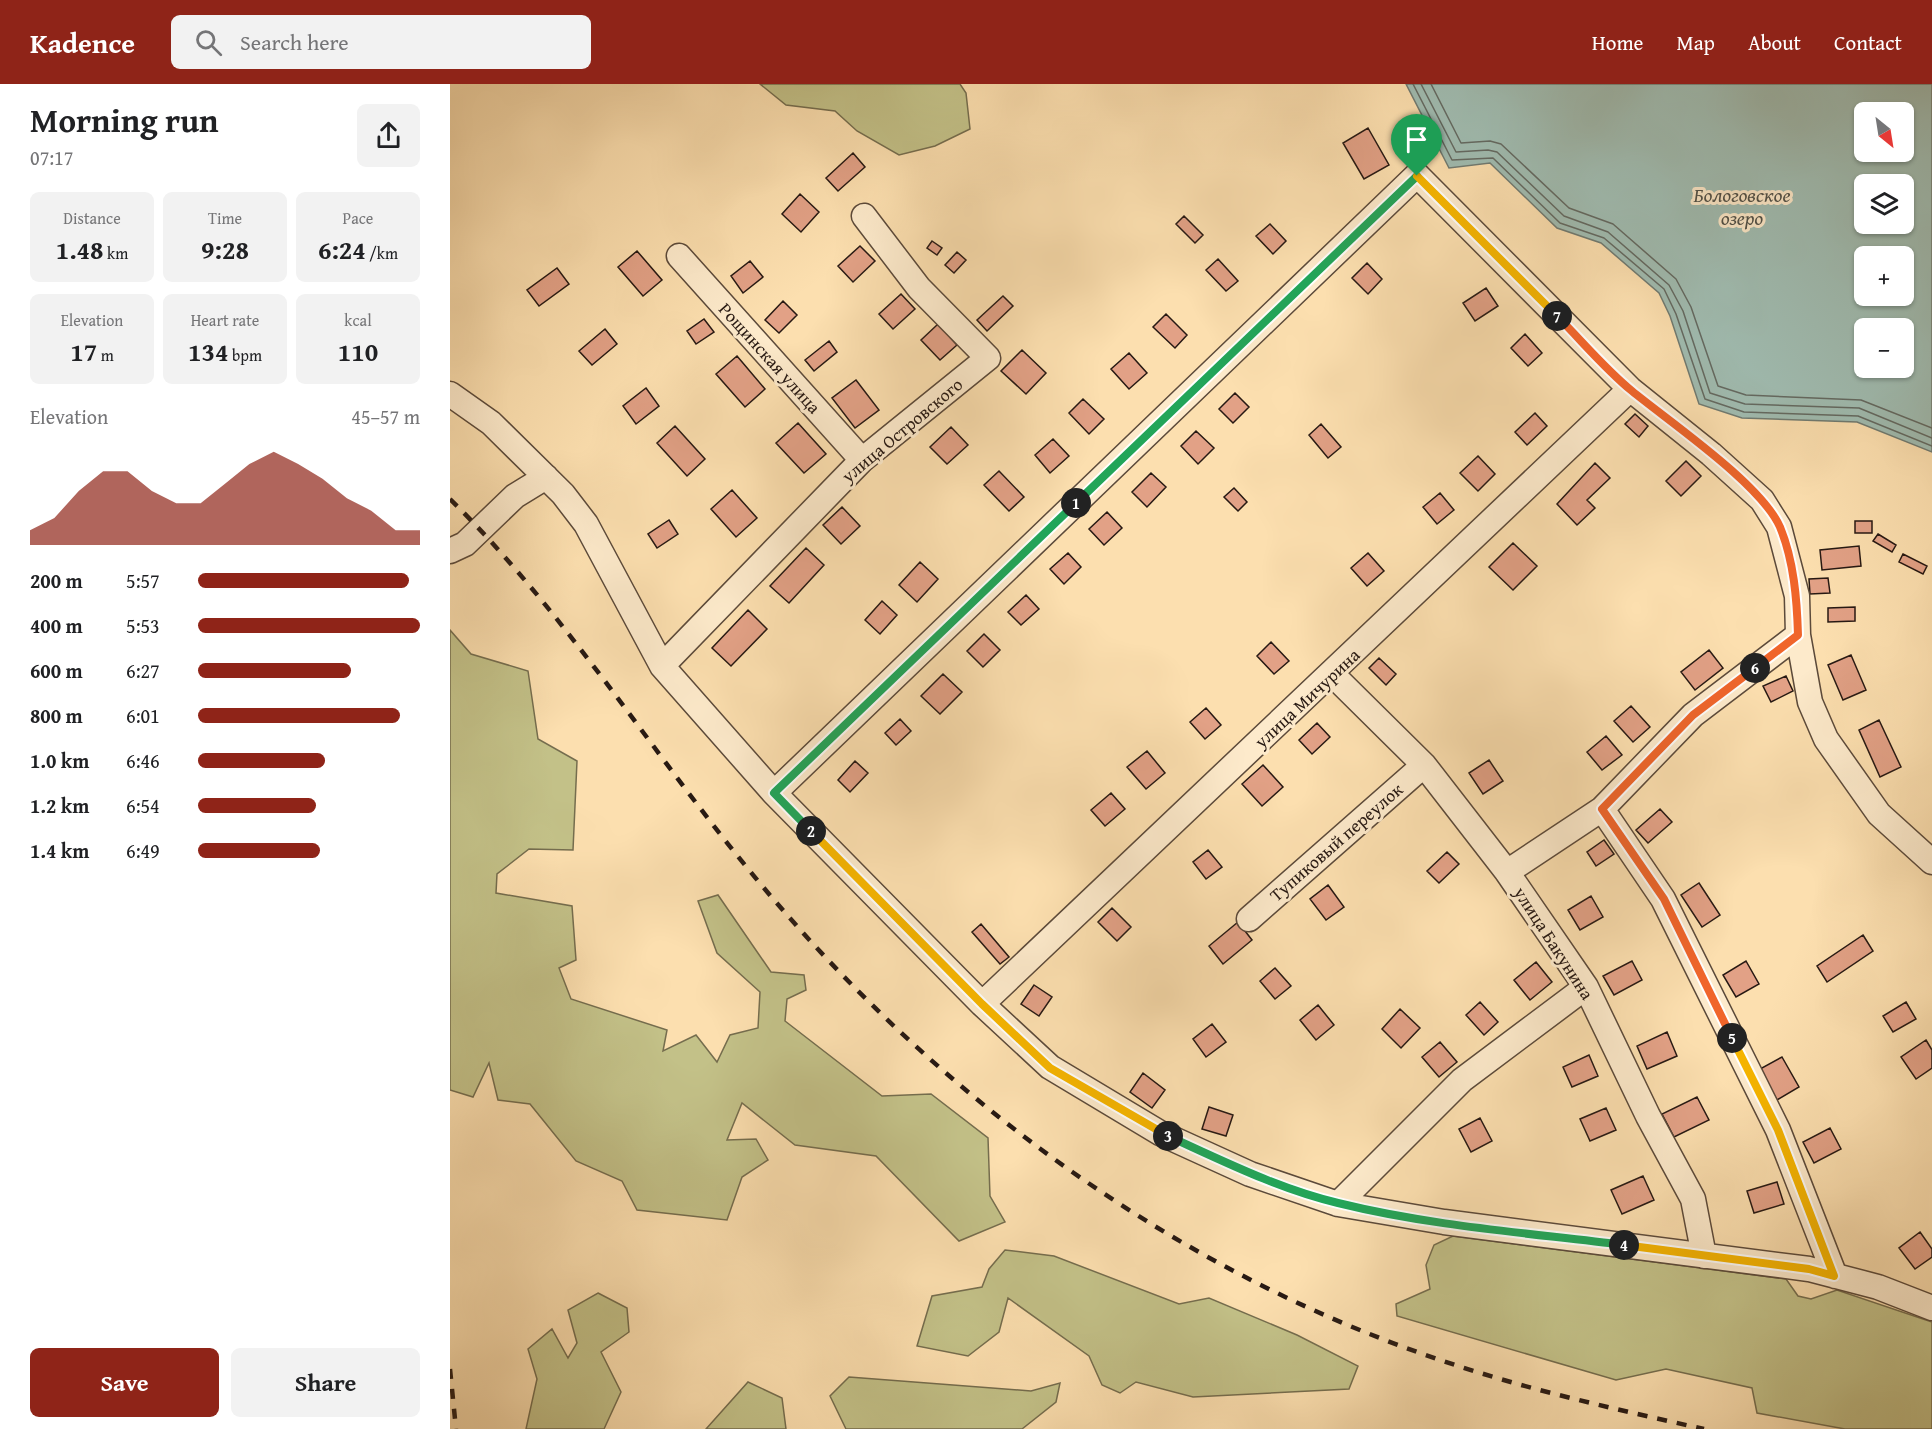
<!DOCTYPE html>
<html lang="en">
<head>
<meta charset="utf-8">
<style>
  :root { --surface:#fff; --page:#f2f2f2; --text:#202124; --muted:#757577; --accent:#8f2418 }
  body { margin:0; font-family:"Gentium Book Plus",serif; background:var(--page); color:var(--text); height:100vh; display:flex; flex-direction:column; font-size:22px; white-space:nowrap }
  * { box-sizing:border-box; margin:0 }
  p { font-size:20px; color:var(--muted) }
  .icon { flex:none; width:33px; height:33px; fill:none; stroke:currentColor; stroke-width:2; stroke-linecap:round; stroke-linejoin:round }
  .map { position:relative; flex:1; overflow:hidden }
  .drawer { display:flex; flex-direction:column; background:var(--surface); width:450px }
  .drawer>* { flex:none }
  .needle { width:39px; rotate:150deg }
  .fabs { position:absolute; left:1404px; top:18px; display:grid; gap:12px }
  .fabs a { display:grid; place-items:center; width:60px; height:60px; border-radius:9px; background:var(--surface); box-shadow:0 2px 4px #0004; font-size:30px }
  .pin { position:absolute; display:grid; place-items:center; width:51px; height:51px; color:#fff; margin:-62px -26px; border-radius:50% 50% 50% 0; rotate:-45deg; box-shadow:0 0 6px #0007 }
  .pin .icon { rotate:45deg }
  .km { position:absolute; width:30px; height:30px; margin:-15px; border-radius:50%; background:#222; color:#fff; font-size:16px; line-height:30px; text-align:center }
  .round { display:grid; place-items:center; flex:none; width:63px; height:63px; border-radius:9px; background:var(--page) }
  .head { display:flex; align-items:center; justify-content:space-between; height:102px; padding:0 30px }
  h1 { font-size:33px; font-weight:700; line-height:45px }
  .stats { display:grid; grid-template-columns:repeat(3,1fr); gap:9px; height:102px; padding:6px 30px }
  .stats div { display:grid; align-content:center; border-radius:9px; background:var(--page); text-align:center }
  .stats b { font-size:26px; font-weight:700 }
  .stats small { font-size:16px; font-weight:400 }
  .stats p { font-size:16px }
  .chart { height:168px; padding:12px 30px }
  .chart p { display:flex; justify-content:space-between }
  .chart svg { width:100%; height:108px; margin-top:6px; fill:var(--accent); opacity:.7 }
  .cta { display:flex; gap:12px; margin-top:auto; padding:12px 30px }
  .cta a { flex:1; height:69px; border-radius:9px; background:var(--accent); color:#fff; font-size:24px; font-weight:700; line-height:69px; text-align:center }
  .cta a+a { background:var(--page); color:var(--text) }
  ul { padding:0 30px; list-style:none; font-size:20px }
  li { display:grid; grid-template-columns:96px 72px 1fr; align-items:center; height:45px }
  li i { height:15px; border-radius:8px; background:var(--accent) }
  header { display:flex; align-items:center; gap:36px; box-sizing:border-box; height:84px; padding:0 30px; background:var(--accent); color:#fff }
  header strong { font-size:28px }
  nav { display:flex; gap:33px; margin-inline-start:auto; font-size:21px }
  .search { width:420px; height:54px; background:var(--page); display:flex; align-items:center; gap:15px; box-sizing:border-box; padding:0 21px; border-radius:9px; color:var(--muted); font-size:22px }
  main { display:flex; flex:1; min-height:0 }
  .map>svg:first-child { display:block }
  .green { fill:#c3c188; stroke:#756d4e; stroke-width:1.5 }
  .water { fill:#a0bcb1; stroke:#707b72; stroke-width:1.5; fill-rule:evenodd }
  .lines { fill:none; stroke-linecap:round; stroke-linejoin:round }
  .shore { stroke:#646a62; stroke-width:1.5 }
  .building { fill:#e2a186; stroke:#271913; stroke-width:1.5 }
  .minor-casing { stroke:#5c4a3a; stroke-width:27 }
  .minor { stroke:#fdeacb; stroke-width:24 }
  .rail { stroke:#271913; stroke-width:4.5; stroke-dasharray:10 10; stroke-linecap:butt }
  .split-1-casing { stroke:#fff; stroke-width:12 }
  .split-2-casing { stroke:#fff; stroke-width:12 }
  .split-3-casing { stroke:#fff; stroke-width:12 }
  .split-4-casing { stroke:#fff; stroke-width:12 }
  .split-5-casing { stroke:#fff; stroke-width:12 }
  .split-6-casing { stroke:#fff; stroke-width:12 }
  .split-7-casing { stroke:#fff; stroke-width:12 }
  .split-8-casing { stroke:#fff; stroke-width:12 }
  .split-1 { stroke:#22a559; stroke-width:8 }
  .split-2 { stroke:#22a559; stroke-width:8 }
  .split-3 { stroke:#f5b400; stroke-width:8 }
  .split-4 { stroke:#22a559; stroke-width:8 }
  .split-5 { stroke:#f5b400; stroke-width:8 }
  .split-6 { stroke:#f0652b; stroke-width:8 }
  .split-7 { stroke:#f0652b; stroke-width:8 }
  .split-8 { stroke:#f5b400; stroke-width:8 }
  .labels { text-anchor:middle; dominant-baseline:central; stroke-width:6; stroke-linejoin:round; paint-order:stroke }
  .street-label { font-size:18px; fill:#271913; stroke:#fdeacb }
  .water-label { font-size:20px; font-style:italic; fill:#51524a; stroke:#fdeacb }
</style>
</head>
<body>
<header>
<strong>Kadence</strong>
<div class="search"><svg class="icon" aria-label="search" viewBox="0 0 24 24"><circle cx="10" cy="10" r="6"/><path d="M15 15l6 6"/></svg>Search here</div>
<nav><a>Home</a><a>Map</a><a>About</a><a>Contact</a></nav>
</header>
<main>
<section class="drawer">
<div class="head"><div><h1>Morning run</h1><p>07:17</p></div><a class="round"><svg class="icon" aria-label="share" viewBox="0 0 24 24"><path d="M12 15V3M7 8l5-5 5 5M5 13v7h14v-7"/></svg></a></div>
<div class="stats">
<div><p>Distance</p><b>1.48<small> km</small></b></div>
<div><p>Time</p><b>9:28</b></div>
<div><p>Pace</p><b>6:24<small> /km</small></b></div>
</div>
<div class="stats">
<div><p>Elevation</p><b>17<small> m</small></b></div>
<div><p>Heart rate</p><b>134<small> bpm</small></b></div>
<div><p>kcal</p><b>110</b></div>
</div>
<div class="chart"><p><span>Elevation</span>45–57 m</p>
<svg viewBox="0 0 160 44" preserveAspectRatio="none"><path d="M0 44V38L10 33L20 22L30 14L40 14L50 22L60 27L70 27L80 19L90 11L100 6L110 11L120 17L130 25L140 30L150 38L160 38V44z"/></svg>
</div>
<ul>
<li><b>200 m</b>5:57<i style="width:95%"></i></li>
<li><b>400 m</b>5:53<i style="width:100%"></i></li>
<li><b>600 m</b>6:27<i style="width:69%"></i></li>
<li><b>800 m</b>6:01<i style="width:91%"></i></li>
<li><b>1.0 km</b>6:46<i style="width:57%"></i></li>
<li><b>1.2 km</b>6:54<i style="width:53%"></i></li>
<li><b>1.4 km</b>6:49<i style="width:55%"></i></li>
</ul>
<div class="cta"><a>Save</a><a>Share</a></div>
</section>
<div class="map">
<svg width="1482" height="1345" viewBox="0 0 1482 1345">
  <rect width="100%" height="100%" fill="#fcdfaf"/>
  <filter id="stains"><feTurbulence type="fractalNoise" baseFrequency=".00333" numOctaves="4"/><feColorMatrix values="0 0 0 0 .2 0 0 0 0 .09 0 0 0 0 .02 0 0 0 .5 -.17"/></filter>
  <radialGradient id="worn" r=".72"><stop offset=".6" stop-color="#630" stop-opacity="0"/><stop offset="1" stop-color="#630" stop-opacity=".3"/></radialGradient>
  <!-- green -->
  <path class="green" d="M310,0H510L516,9L520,45L485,62L449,71L407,47L385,27L336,21Z
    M0,546L21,570L78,587L88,655L127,677L123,766L79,765L47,790L46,809L122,822L126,876L109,884L121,915L217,946L213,967L246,951L267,978L280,951L308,944L310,908L267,869L248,817L268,811L321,888L354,891L356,906L337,915L335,937L432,1012L481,1010L538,1054L540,1112L555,1138L509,1157L426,1072L345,1061L292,1019L277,1056L306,1055L318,1076L292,1093L277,1136L187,1126L172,1097L126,1077L80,1020L48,1016L39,979L23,1013L0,1006Z
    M1003,1152L1336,1195L1348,1212L1361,1215L1387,1206L1482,1238V1345H1395L1307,1329L1302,1304L1216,1285L1166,1296L947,1232L946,1220L980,1205L976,1181L984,1161Z
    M555,1166L604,1172L729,1220L759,1214L847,1251L908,1282L899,1305L743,1313L686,1298L670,1309L652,1301L639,1272L558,1214L549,1248L518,1272L467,1262L482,1212L532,1203L539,1185Z
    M148,1209L177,1224L179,1248L151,1268L171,1308L154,1345H76L87,1295L78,1265L102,1245L118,1274L127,1259L118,1226Z
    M399,1293L581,1307L610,1299L606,1318L572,1345H396L380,1312Z
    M298,1298L332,1314L336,1345H256Z"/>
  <!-- water -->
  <path class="water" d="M956,0H1482V368L1407,338L1292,334L1249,320L1220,232L1209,209L1151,159L1107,144L1040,79L999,84ZM1414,28H1454V68H1414ZM1414,100H1454V140H1414ZM1414,172H1454V212H1414ZM1414,244H1454V284H1414Z"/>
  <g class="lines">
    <!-- shore -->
    <path class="shore" d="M963,0L1002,76L1043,74L1110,139L1154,154L1214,205L1226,230L1255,315L1294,328L1408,332L1482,362
      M971,0L1006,68L1038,66L1047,68L1114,132L1158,148L1219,201L1233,227L1260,309L1295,320L1409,324L1482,354
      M981,0L1011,59L1040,57L1051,60L1119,124L1163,140L1226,195L1241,223L1268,302L1296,311L1411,316L1482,344"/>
  </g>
  <!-- building -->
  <path class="building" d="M918,44L939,81L914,95L893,59Z
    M403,69L415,83L388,107L376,94Z
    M350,110L369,128L351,148L332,130Z
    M734,132L753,151L745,159L726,140Z
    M820,140L836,157L823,170L806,152Z
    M482,157L492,164L487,171L477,164Z
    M410,162L425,177L403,198L388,182Z
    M187,167L212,196L193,212L168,183Z
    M507,168L516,176L504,189L495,181Z
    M768,175L788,197L776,207L756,186Z
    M300,177L313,193L293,209L281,192Z
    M917,179L932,195L918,210L902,194Z
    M107,184L119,200L89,222L77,206Z
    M1036,204L1048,222L1025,237L1013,219Z
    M451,210L465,225L443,245L429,230Z
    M553,212L563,222L537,247L527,236Z
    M333,217L347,231L329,249L315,236Z
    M716,230L737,251L725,264L703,243Z
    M254,235L264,248L246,260L237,247Z
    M488,240L507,261L490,276L471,256Z
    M155,245L167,260L142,281L129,267Z
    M1075,250L1092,269L1078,282L1061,264Z
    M379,257L387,268L364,287L355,276Z
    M572,266L596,289L576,310L551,287Z
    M679,269L697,289L679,305L661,285Z
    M287,272L315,305L295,323L266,290Z
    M406,296L429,326L405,344L382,314Z
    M196,304L209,322L186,340L173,322Z
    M785,309L799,323L783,339L769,325Z
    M633,315L654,335L639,350L619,329Z
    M1085,329L1097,342L1077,361L1065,348Z
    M1185,330L1198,342L1189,353L1175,340Z
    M348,339L376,370L354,389L326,359Z
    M871,340L891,363L878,374L859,351Z
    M225,342L255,375L237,392L207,359Z
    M501,343L518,361L497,380L480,363Z
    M746,347L764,364L748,380L731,362Z
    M603,355L619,372L600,389L585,371Z
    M1028,372L1045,390L1028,407L1010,389Z
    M1236,377L1251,392L1231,412L1216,397Z
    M1145,379L1160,394L1137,416L1145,424L1127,441L1107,420Z
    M549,387L574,413L559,427L534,401Z
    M701,389L716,403L697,423L682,408Z
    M784,404L797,418L788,427L774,413Z
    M282,406L307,434L286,453L261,425Z
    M990,409L1004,426L987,440L973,423Z
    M392,423L410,442L391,460L373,441Z
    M657,428L672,444L654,461L639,445Z
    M219,436L228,450L207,464L198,450Z
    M1405,437H1422V449H1405Z
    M1428,450L1446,461L1442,468L1423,457Z
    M1063,459L1087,482L1063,506L1039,483Z
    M1409,462L1411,482L1372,486L1370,466Z
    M356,464L374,481L339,519L320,502Z
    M618,469L631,483L614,500L600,485Z
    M918,469L934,487L917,502L901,484Z
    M1453,470L1477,482L1473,490L1449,478Z
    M470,478L488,495L467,518L449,501Z
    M1378,494L1380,509L1360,510L1359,495Z
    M576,511L589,525L571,541L558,528Z
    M432,517L447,531L430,550L415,536Z
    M1405,523V537L1378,538V524Z
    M298,526L317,545L281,582L262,564Z
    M534,550L550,566L533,583L517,567Z
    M821,558L839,577L824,590L807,572Z
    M1259,566L1273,584L1245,606L1231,588Z
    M1401,571L1416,606L1393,616L1378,581Z
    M929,574L946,590L936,601L919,584Z
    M493,590L512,608L490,630L471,612Z
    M1336,592L1343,607L1321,618L1313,602Z
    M1181,622L1200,643L1183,658L1164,637Z
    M756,624L771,641L755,655L740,638Z
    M450,635L461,647L446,661L435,649Z
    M1429,636L1451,683L1430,693L1409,646Z
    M867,639L880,653L862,670L849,656Z
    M1156,652L1172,671L1152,686L1137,668Z
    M697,667L715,689L696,705L677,683Z
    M1039,676L1053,697L1033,710L1019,689Z
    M405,677L418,689L400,708L388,696Z
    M813,681L833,703L812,722L792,700Z
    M661,709L675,725L655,742L641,726Z
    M1210,725L1222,738L1198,759L1186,746Z
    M1154,756L1164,770L1146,782L1137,768Z
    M758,766L772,783L756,795L743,778Z
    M997,768L1009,780L989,799L977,787Z
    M1249,799L1270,831L1252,843L1231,811Z
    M878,801L894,823L876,836L860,815Z
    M1141,812L1153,833L1130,846L1118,826Z
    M662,824L681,843L667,857L648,838Z
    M788,838L802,856L773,880L759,862Z
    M531,840L559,873L550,880L522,848Z
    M1413,851L1423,867L1377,898L1367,882Z
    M1182,877L1192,896L1164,911L1153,892Z
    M1296,877L1309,900L1286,913L1273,891Z
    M1086,878L1102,898L1080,916L1064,896Z
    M825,884L841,902L825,915L810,897Z
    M584,901L602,913L589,932L571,920Z
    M1030,918L1048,938L1034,951L1016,931Z
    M1456,918L1466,935L1443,948L1433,932Z
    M868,921L884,941L866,956L850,936Z
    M950,925L970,944L951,964L932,945Z
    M762,940L776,958L756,973L743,955Z
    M1217,948L1227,972L1197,985L1187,962Z
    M1476,956L1482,966V984L1466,995L1451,973Z
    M990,958L1007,978L989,993L972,973Z
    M1139,971L1148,992L1122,1003L1113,983Z
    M1332,973L1349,1003L1327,1016L1310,985Z
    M693,989L715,1006L702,1024L680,1008Z
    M1247,1013L1259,1036L1224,1053L1212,1030Z
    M759,1023L783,1031L776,1052L752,1045Z
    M1156,1024L1166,1046L1140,1057L1130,1035Z
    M1030,1034L1042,1057L1021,1068L1009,1045Z
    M1380,1044L1391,1065L1364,1079L1353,1058Z
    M1193,1092L1204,1116L1172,1130L1161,1106Z
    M1327,1098L1334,1120L1304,1129L1297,1107Z
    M1470,1148L1482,1165V1173L1465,1185L1449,1164Z"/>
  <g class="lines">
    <defs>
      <path id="minor" d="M229,172L412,376
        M0,310L41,339L113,410L136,440L212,582L324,709L532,920L600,983L710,1049L800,1090L888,1120L994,1138L1359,1185L1428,1203L1482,1224
        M0,467L15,460L65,412L96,393
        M212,582L412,376L538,274L469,204L414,132
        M882,590L974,681L1057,788L1136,903L1198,1032L1243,1115L1254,1172
        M324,709L967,91L1180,305L1261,370L1312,416L1329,443L1347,512L1348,551L1360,618L1376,655L1429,730L1482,778
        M1152,725L1213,815L1328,1046L1385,1192
        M1057,788L1152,725L1243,631L1348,551
        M799,835L974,681
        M532,920L1180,305
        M888,1120L1012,996L1136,903"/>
    </defs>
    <!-- minor casing -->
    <use href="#minor" class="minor-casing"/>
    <!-- minor -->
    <use href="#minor" class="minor"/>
    <!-- rail -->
    <path class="rail" d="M0,415C123,536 212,686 325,817C497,1018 722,1182 973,1270C1065,1303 1160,1324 1254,1345
      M0,1285L6,1345"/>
  </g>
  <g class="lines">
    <defs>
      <path id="split-1" d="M626,419L967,92"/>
      <path id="split-2" d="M361,747L324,709L626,419"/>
      <path id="split-3" d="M361,747L532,920L600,984L718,1052"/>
      <path id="split-4" d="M718,1052C773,1077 829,1105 888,1119C981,1142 1079,1149 1174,1161"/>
      <path id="split-5" d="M1174,1161L1359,1185L1384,1192L1328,1046L1282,954"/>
      <path id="split-6" d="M1282,954L1214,815L1152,725L1243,631L1305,584"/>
      <path id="split-7" d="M1107,232C1132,257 1155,285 1182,307C1221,339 1311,400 1330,443C1344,477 1347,516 1348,551L1305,584"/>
      <path id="split-8" d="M967,92L1107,232"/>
    </defs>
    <!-- split-1 casing -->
    <use href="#split-1" class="split-1-casing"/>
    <!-- split-2 casing -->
    <use href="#split-2" class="split-2-casing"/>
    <!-- split-3 casing -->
    <use href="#split-3" class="split-3-casing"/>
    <!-- split-4 casing -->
    <use href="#split-4" class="split-4-casing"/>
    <!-- split-5 casing -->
    <use href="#split-5" class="split-5-casing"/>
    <!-- split-6 casing -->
    <use href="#split-6" class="split-6-casing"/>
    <!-- split-7 casing -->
    <use href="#split-7" class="split-7-casing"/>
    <!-- split-8 casing -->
    <use href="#split-8" class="split-8-casing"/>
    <!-- split-1 -->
    <use href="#split-1" class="split-1"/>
    <!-- split-2 -->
    <use href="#split-2" class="split-2"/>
    <!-- split-3 -->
    <use href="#split-3" class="split-3"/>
    <!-- split-4 -->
    <use href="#split-4" class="split-4"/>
    <!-- split-5 -->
    <use href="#split-5" class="split-5"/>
    <!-- split-6 -->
    <use href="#split-6" class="split-6"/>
    <!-- split-7 -->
    <use href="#split-7" class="split-7"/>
    <!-- split-8 -->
    <use href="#split-8" class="split-8"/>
  </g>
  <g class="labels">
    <!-- street labels -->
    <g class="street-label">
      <text transform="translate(320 274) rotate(48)">Рощинская улица</text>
      <text transform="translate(452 346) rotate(-40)">улица Островского</text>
      <text transform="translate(857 614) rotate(-43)">улица Мичурина</text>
      <text transform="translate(886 758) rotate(-41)">Тупиковый переулок</text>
      <text transform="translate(1104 859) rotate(57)">улица Бакунина</text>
    </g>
    <!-- water labels -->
    <g class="water-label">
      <text x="1292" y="110">Бологовское<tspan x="1292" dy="23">озеро</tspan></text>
    </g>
  </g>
  <rect width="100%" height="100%" filter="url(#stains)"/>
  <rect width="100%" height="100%" fill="url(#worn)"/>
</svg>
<div class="fabs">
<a><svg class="needle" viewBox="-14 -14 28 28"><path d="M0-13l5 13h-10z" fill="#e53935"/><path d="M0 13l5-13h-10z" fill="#757577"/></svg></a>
<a><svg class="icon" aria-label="layers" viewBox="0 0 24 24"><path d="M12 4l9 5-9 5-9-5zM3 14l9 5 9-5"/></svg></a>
<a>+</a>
<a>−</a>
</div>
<div class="pin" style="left:967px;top:92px;background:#1e9e55"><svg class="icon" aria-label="arrive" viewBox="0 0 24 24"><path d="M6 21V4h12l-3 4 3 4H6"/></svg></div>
<b class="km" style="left:626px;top:419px">1</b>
<b class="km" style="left:361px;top:747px">2</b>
<b class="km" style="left:718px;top:1052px">3</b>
<b class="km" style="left:1174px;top:1161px">4</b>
<b class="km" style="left:1282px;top:954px">5</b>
<b class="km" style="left:1305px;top:584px">6</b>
<b class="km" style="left:1107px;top:232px">7</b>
</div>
</main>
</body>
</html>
